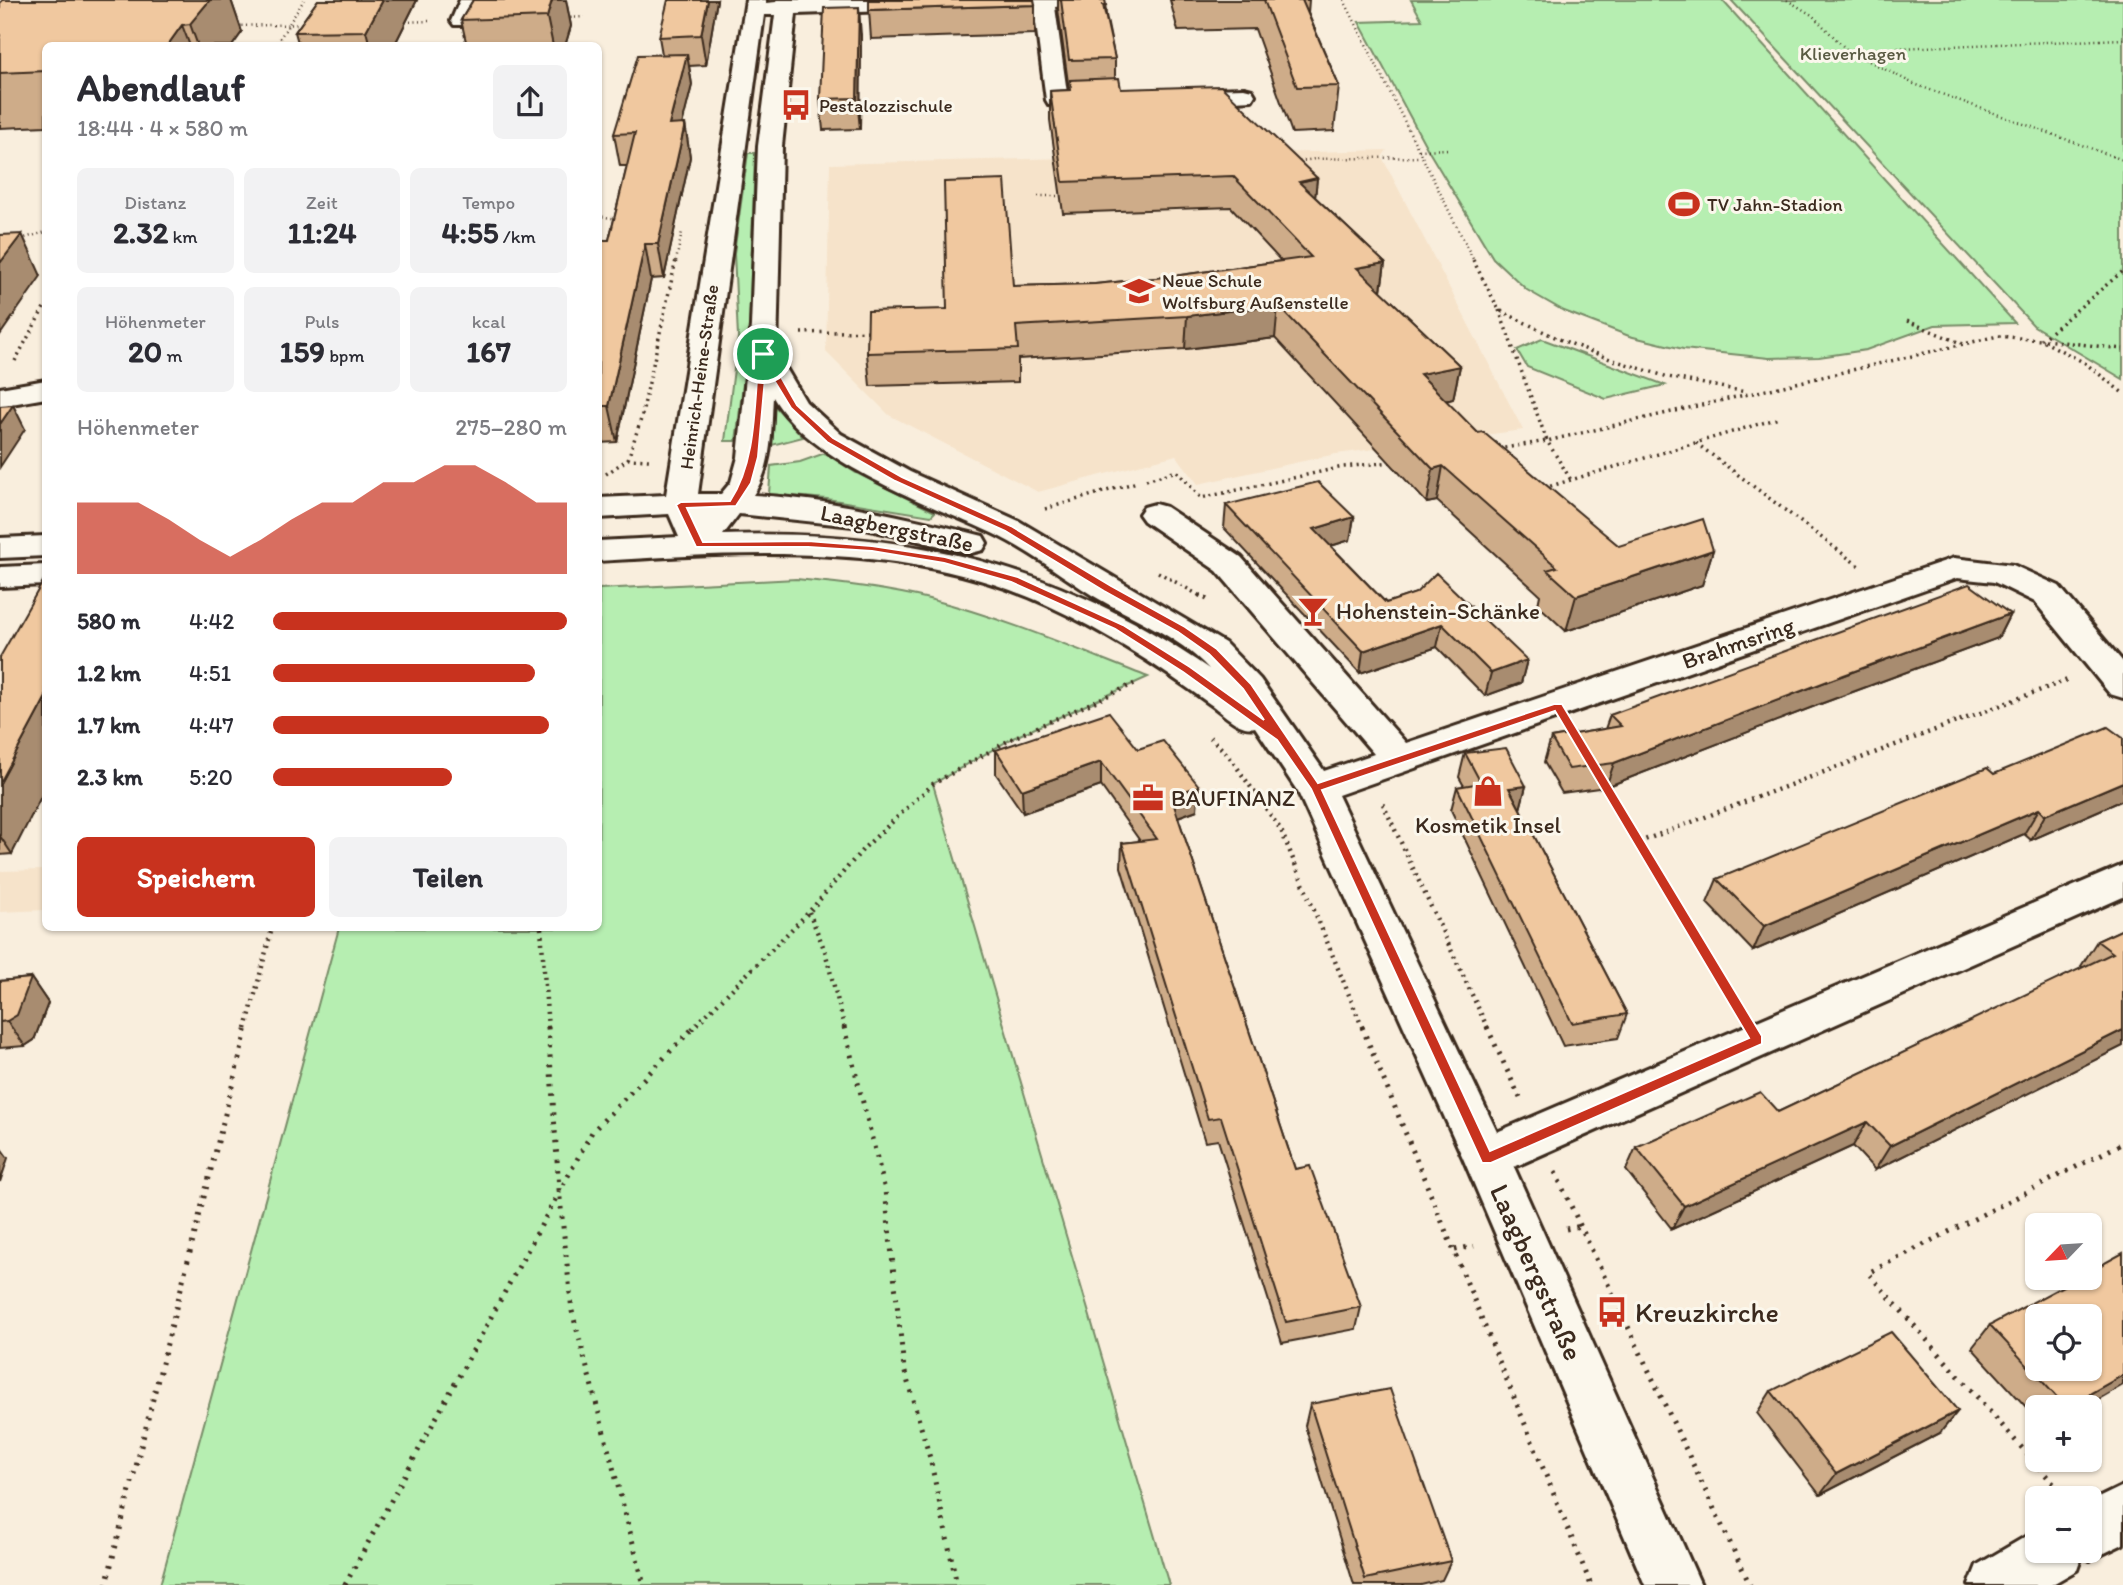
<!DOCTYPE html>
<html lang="de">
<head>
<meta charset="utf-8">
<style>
  :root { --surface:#fff; --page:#f2f2f3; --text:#2b2b33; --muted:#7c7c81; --accent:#c8321e }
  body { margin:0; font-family:Itim,sans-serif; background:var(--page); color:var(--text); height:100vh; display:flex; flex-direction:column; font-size:26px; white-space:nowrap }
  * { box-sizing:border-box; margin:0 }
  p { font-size:23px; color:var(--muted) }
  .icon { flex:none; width:38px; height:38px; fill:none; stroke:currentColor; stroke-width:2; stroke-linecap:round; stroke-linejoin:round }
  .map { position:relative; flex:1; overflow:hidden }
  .panel { position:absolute; left:42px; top:42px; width:560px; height:889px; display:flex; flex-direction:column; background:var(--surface); border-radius:10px; box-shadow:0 2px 5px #0004 }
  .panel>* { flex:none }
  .needle { width:46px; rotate:245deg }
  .controls { position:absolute; left:2025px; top:1213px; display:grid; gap:14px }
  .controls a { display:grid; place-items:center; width:77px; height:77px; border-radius:10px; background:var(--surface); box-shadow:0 2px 5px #0004; font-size:35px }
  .pin { position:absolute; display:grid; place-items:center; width:60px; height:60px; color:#fff; margin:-30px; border:4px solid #fff; border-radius:50%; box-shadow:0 2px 7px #0007 }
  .round { display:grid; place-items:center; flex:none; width:74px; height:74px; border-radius:10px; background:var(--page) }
  .summary { display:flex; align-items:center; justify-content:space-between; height:119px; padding:0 35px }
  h1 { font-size:38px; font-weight:800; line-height:52px }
  .stats { display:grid; grid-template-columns:repeat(3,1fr); gap:10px; height:119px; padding:7px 35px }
  .stats div { display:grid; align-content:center; border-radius:10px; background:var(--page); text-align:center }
  .stats b { font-size:30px; font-weight:800 }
  .stats small { font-size:19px; font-weight:400 }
  .stats p { font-size:19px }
  .chart { height:196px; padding:14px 35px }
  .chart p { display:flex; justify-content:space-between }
  .chart svg { width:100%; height:126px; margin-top:7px; fill:var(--accent); opacity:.7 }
  .primary-button { display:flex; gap:14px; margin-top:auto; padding:14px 35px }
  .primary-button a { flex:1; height:80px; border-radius:10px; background:var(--accent); color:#fff; font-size:28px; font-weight:800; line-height:80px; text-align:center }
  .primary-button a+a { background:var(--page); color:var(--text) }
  ul { padding:0 35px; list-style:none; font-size:23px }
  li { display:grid; grid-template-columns:112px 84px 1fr; align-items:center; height:52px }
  li i { height:18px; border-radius:9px; background:var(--accent) }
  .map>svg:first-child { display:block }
  .built { fill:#f6e3ca }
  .green { fill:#b6eeb1; stroke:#788c68; stroke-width:2 }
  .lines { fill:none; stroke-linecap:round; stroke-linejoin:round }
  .minor-casing { stroke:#3b2a1e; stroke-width:6 }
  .path-far3 { stroke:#3b2a1e; stroke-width:2.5; stroke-dasharray:1 3.5; stroke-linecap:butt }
  .path-far2 { stroke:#3b2a1e; stroke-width:3.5; stroke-dasharray:2 4.5; stroke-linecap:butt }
  .path-far1 { stroke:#3b2a1e; stroke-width:4.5; stroke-dasharray:2 5; stroke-linecap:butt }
  .path { stroke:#3b2a1e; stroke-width:5; stroke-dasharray:2.5 7; stroke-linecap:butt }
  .minor { fill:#fbf7ec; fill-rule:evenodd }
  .wall { fill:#ceac89; stroke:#3b2a1e; stroke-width:2 }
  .shaded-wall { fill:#a88c6f; stroke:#3b2a1e; stroke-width:2 }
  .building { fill:#f0c89f; stroke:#3b2a1e; stroke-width:2; fill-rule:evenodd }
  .route { fill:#c8321e; stroke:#fff; stroke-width:2; fill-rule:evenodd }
  .labels { text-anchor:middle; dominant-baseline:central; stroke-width:6; stroke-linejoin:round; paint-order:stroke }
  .far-park-label { font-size:19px; fill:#5a5b43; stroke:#fbf7ec }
  .far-poi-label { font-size:19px; fill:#3b2a1e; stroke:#fbf7ec; text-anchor:start }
  .far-street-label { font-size:19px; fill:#3b2a1e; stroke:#fbf7ec }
  .street-label { font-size:23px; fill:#3b2a1e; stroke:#fbf7ec }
  .poi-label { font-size:23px; fill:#3b2a1e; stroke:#fbf7ec; text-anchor:start }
  .near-street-label { font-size:28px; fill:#3b2a1e; stroke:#fbf7ec }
  .near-poi-label { font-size:28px; fill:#3b2a1e; stroke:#fbf7ec; text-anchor:start }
</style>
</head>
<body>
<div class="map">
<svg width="2123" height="1585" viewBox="0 0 2123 1585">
  <rect width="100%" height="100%" fill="#f9eedd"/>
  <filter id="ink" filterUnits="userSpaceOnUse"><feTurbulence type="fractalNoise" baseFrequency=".0143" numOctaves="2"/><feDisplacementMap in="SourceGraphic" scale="14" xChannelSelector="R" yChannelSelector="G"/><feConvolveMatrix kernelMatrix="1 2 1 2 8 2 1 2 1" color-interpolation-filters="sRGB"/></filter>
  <g filter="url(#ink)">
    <!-- built -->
    <path class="built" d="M1387,150L1382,157L1523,430L1336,454L1198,484L1176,455L1038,492L889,415L826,352L830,164Z
      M45,870V910L0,912V871Z"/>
    <!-- green -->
    <path class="green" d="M1411,0H1722L2015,323L1935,325L1866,350L1819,357L1769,358L1683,349L1629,336L1564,311L1527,290L1493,258L1428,150L1359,22L1422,20Z
      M1731,0H2123V379L2034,326Z
      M748,153H755L749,336L736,441H725L738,337L734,253Z
      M1542,339L1665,385L1606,399L1527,367L1517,350Z
      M774,405L803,437L772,445Z
      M825,453L856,473L935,512L931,516L827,499L769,494L771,466L800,462Z
      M796,579C841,583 885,588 929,599C1004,618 1076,649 1148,677L1013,738L933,784L1169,1585H160L339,928H598L599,589Z"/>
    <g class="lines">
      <defs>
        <path id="minor" d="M460,0H480L468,25H454L451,21Z
          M746,0H766V3L776,2L777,0H929L931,4L928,8L921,10L796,14L782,146L777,353L806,402L841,434L910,472L1019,521L1225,643L1260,679L1324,771L1374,754L1217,571L1144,521L1139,514L1144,507L1155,504L1166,507L1241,557L1406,743L1954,558L2013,565L2059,586L2123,662V698L2110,694L2035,602L1994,582L1957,578L1338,795L1497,1132L2123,865V897L1514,1167L1701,1585H1645L1463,1158L1298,792L1255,727C1239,731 1223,713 1210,704C1158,666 1106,632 1047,605C909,541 746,552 598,561V541L679,537L669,514L598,518V498L666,495ZM764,15H775L758,146L751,326L738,457L731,482L721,494H698ZM773,397C811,463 925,502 992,533C1027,549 1060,575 1092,595C1131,618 1178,635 1209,669C1058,564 906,529 723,535L739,514L853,526L971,553L983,550L987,543L983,536C907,517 831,499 753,495C773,468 771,429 773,397Z
          M973,0H1080L1077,4L1055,7L1067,93L1106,94L1109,99L1106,104L1057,107L1049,105L1046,100L1034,7L981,9L974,7L971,3Z
          M1244,88L1252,90L1255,95L1252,100L1179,104L1171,102L1168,97L1171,92L1179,90Z
          M46,380V398L0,406V388Z
          M46,536V556L0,558V538Z
          M46,565V585L0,587V567Z
          M2123,1486V1544L2090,1560L2082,1556L2077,1570L2051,1585H1969L1977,1565L2037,1530V1550H2090V1502Z"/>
      </defs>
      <!-- minor casing -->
      <use href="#minor" class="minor-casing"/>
      <!-- path-far3 -->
      <path class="path-far3" d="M1344,0L1474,261
        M1787,0L1812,15L1847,50L1914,84L2123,160
        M566,18L586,17
        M401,22L431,21
        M237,26L305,24
        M275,46L304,0
        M1848,50L2123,39
        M1419,150L1450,149
        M1295,162L1315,159L1420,157
        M1038,196H1061
        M598,216L618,219
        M21,239L46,232
        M676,261L682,232"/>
      <!-- path-far2 -->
      <path class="path-far2" d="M1473,260L1499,310L1559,339L1610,359L1668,377L1746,392
        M1499,310L1547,441L1571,480
        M1907,321L1963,344
        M801,333L873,331
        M2041,340L2123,271
        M2045,340L2123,349
        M15,361L46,304
        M1696,443L1859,566
        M1498,449L1547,441L1998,336L2041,340L2085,363L2123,393
        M628,459L641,419L676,260
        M606,474L628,459L649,460
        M1146,480L1177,471L1201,498L1343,467L1392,462
        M1544,488L1779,418
        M1045,509L1137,482
        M1158,572L1202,597"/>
      <!-- path-far1 -->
      <path class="path-far1" d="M1199,595L1208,600
        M1210,737L1229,756L1281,830L1363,1029
        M1603,782L1737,1006
        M1383,804L1488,1029
        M1639,842L2070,679
        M809,912L825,951L845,1029
        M541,928L548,1029
        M246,1029L272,928
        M692,1029L809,912L864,848L933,784L1013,738L1138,682"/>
      <!-- path -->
      <path class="path" d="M548,1027L559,1189L572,1311L644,1585
        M844,1027L885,1190L904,1369L930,1458L957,1585
        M1362,1027L1591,1585
        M1487,1027L1520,1098
        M1555,1172L1750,1585
        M1566,1229L1582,1226
        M1455,1250L1474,1246
        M2066,1498L1868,1273L2123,1143
        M106,1585L247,1027
        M345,1585L592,1132L694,1027"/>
      <!-- minor -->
      <use href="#minor" class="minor"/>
    </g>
    <!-- wall -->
    <path class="wall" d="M3,0H231L242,32L232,46H46V126L0,128V3Z
      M318,0H417L394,46H299L295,32Z
      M473,0H566L571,26L565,46H467L461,20Z
      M717,0L706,65L689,66L692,85L682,124H685L690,157L664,278L651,279L617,442L598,443V240H609L627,166H620L614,134L662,54L659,37Z
      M1058,0H1105L1106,15L1115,59V79L1121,89L1317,178L1315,197L1385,263L1381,291L1460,366L1453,399L1446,401L1478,433L1619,546L1713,550L1702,585L1566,631L1538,605L1540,595L1437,501L1427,503L1275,338L1185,349L1018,359V382L870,386L867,353L947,309L1013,286L1095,284L1166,277L1281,261L1231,207L1063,213L1050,120V91L1069,90L1058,9Z
      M1170,0H1309L1308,13L1339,86L1334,131L1292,133L1255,29L1178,31Z
      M1035,5V34L871,39L869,10Z
      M861,36L860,129L823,130L820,99Z
      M1226,505L1354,517L1350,540L1331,546L1386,603L1416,593L1527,660L1521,683L1485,696L1437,647L1360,673L1224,528Z
      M2010,614L1998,638L1823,703L1606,787L1562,793L1544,762L1551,738L1605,729L1610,715Z
      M0,657L12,854L0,855Z
      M2123,738V800L2031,840L2024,834L1753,951L1707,903L1717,879L1994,774Z
      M1138,749L1197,810L1178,817L1295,1169L1361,1307L1356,1329L1282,1343L1218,1140L1205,1142L1121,867L1122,843L1140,841L1101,786L1023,813L996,774V750Z
      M1465,753L1526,786L1520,809L1627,1014L1618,1038L1563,1046L1451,810L1457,787L1464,786L1459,777Z
      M2123,929V1046L1875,1170L1853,1146L1672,1229L1626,1170L1636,1147L1778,1112L2083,968L2081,966L2097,941Z
      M31,978L48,1003L34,1040L25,1046L0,1048V981Z
      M1990,1325L2085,1407H2037V1419L1972,1348Z
      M1771,1391L1940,1433L1820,1495L1757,1413Z
      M1310,1404L1451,1561L1442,1580L1421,1585H1354L1305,1426Z"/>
    <!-- shaded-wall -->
    <path class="shaded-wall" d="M173,0H231L242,32L232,46H198L190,24Z
      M383,0H417L394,46H370L366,31Z
      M552,0H566L571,26L565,46H553L547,17Z
      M708,0H717L706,65L701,35Z
      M859,7L861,36L860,129L857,98Z
      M182,25L190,46H167Z
      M687,54L692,85L674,157L669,125Z
      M685,124L690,157L664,278L658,244Z
      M1317,178L1314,209L1299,182Z
      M22,234L41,276L0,335V263Z
      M645,244L651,279L617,442L609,406Z
      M1385,263L1380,296L1357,268Z
      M1278,305L1275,338L1185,349L1187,316Z
      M1460,366L1453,399L1414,407L1420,374Z
      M13,405L25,429L0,467V424Z
      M1443,466L1437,501L1427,503L1433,469Z
      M1354,517L1350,540L1311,552L1314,529Z
      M1713,550L1702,585L1566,631L1576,596Z
      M2010,614L1998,638L1823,703L1606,787L1614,763L1833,679Z
      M1442,624L1437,647L1360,673L1363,651Z
      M1527,660L1521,683L1485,696L1491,673Z
      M46,697V787L12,854L0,836V783Z
      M1101,762V786L1023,813L1022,790Z
      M2123,782V800L2031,840L2045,815Z
      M1199,786L1197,810L1169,820L1171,796Z
      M1526,786L1520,809L1509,788Z
      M2039,809L2024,834L1753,951L1764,926Z
      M31,978L48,1003L34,1040L25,1046L7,1021Z
      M2123,1030V1046L1875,1170L1890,1146Z
      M1867,1122L1853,1146L1672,1229L1684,1206Z
      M0,1147L8,1158L0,1182Z
      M2123,1375V1385L2085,1407H2067Z
      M1958,1411L1940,1433L1820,1495L1836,1474Z"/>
    <!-- building -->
    <path class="building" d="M3,0H210L190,24L182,25L167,46H46V71L0,73V3Z
      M318,0H383L366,31L295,32Z
      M473,0H552L547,17L461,20Z
      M668,0H708L701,35L659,37Z
      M869,0H1034L1035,5L869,10Z
      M1061,0H1105L1106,5H1103L1115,59L1069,60Z
      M1264,0H1302L1339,86L1297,87Z
      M859,7L857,98L820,99L824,8Z
      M687,54L669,125L685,124L658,244H645L609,406H598V240H609L635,133L614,134L638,55Z
      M1119,78L1121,89L1221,86L1317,178L1299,182L1385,263L1357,268L1460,366L1420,374L1478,433L1483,432L1619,546L1703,519L1713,550L1576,596L1547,570L1557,567L1443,466L1433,469L1278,305L1187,316L1016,326L1018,349L867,353L868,311L947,309L944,182L1005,180L1013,286L1095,284L1166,277L1311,257L1233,176L1063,182L1050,91L1071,90L1070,80Z
      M22,234L0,263V235Z
      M13,405L0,424V406Z
      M1318,482L1354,517L1314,529L1386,603L1416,593L1436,573L1527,660L1491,673L1442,624L1363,651L1226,505Z
      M45,578L46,697L0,783V657Z
      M1969,584L2010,614L1833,679L1614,763L1569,769L1551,738L1621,726L1610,715Z
      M1109,712L1138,749L1163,741L1199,786L1171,796L1295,1169L1310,1166L1361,1307L1286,1322L1221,1117L1208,1119L1122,843L1157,839L1101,762L1022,790L996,750Z
      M2108,727L2123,738V782L2045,815L2039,809L1764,926L1717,879L1987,768L1994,774Z
      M1506,748L1526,786L1509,788L1627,1014L1572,1023L1457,787L1481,783L1465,753Z
      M2123,929V1030L1890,1146L1867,1122L1684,1206L1636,1147L1760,1092L1778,1112L2113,953L2097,941Z
      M31,978L17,1015L7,1021L0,1022V981Z
      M2123,1253V1375L2066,1407L1990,1325L2078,1278H2090V1271ZM2037,1316H2090V1368H2037Z
      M1891,1332L1958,1411L1836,1474L1771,1391Z
      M1390,1389L1451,1561L1365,1579L1310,1404Z"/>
  </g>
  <!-- route -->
  <path class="route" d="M763,352L768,354L797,405L833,438L902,477L1011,526L1111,586L1185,627L1217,649L1251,684L1318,783L1554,704H1562L1762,1036V1044L1491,1163H1482L1311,789L1277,740L1183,672L1115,629L1011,582L944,563L872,551L808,547H696L676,505L681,502L730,501C757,460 754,402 759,354ZM766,367L791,408L827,442L895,481L1005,531L1104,591L1178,632L1209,654L1243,689L1264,720L1190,667L1123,625L1018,577L945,557L872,546L808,541L703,542L687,508L736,506L751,483L758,457ZM1555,711L1749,1038L1490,1151L1322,790Z"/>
  <!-- icons -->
  <defs>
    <symbol id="bus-bare" viewBox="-9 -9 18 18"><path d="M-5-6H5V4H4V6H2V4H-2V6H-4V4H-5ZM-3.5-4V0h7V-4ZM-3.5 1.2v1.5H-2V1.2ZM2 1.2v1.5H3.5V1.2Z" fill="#c8321e" stroke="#fbf7ec" stroke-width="2.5" paint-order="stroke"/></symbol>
    <symbol id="stadium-bare" viewBox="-9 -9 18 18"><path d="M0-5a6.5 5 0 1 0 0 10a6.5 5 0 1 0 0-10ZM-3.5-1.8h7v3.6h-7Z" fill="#c8321e" stroke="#fbf7ec" stroke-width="2.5" paint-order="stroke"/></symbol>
    <symbol id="school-bare" viewBox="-9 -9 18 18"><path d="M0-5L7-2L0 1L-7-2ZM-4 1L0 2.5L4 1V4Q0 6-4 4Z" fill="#c8321e" stroke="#fbf7ec" stroke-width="2.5" paint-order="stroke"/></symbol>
    <symbol id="bar-bare" viewBox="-9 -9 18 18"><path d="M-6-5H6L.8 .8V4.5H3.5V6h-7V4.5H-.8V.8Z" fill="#c8321e" stroke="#fbf7ec" stroke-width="2.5" paint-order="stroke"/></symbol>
    <symbol id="shop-bare" viewBox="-9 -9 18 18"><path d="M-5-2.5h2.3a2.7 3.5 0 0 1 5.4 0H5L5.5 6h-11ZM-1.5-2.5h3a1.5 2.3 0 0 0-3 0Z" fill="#c8321e" stroke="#fbf7ec" stroke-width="2.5" paint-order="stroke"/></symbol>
    <symbol id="office-bare" viewBox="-9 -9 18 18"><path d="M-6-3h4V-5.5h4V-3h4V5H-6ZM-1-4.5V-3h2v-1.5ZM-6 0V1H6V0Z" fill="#c8321e" stroke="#fbf7ec" stroke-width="2.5" paint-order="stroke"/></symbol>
  </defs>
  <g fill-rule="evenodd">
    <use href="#bus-bare" x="774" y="83" width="44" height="44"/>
    <use href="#stadium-bare" x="1662" y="182" width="44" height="44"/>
    <use href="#school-bare" x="1117" y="269" width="44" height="44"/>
    <use href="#bar-bare" x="1291" y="589" width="44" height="44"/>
    <use href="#shop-bare" x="1466" y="769" width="44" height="44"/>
    <use href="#office-bare" x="1126" y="776" width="44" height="44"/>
    <use href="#bus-bare" x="1590" y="1290" width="44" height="44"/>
  </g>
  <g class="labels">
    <!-- far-park labels -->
    <g class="far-park-label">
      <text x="1853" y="53">Klieverhagen</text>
    </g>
    <!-- far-poi labels -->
    <g class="far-poi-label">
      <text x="819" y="105">Pestalozzischule</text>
      <text x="1707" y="204">TV Jahn-Stadion</text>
      <text x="1162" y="280">Neue Schule<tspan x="1162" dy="22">Wolfsburg Außenstelle</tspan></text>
    </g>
    <!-- far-street labels -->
    <g class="far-street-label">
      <text transform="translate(699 377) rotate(-82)">Heinrich-Heine-Straße</text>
    </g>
    <!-- street labels -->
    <g class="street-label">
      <text transform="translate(897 528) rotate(12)">Laagbergstraße</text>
      <text transform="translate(1738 643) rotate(-19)">Brahmsring</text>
    </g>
    <!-- poi labels -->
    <g class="poi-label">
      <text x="1336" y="611">Hohenstein-Schänke</text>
      <text x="1171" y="798">BAUFINANZ</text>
      <text x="1488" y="825" text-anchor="middle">Kosmetik Insel</text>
    </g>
    <!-- near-street labels -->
    <g class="near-street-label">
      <text transform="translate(1537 1272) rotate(66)">Laagbergstraße</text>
    </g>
    <!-- near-poi labels -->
    <g class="near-poi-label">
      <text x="1635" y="1312">Kreuzkirche</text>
    </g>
  </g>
</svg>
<div class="controls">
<a><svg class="needle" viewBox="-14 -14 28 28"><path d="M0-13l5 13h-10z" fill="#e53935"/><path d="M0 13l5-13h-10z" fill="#7c7c81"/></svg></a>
<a><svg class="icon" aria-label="locate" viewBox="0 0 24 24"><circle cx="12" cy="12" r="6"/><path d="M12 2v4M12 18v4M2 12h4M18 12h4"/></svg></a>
<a>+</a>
<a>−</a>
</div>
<div class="pin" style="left:763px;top:354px;background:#1e9e55"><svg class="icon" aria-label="arrive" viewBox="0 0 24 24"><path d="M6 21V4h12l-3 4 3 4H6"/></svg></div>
<section class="panel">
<div class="summary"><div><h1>Abendlauf</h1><p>18:44 · 4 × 580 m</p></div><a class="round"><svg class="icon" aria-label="share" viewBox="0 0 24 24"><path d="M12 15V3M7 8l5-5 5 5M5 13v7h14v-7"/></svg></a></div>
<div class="stats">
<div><p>Distanz</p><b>2.32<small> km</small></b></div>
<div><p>Zeit</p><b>11:24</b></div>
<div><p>Tempo</p><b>4:55<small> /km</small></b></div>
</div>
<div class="stats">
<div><p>Höhenmeter</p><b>20<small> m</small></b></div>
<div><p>Puls</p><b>159<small> bpm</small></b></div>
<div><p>kcal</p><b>167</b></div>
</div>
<div class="chart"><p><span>Höhenmeter</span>275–280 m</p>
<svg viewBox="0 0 160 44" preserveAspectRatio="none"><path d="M0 44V19L10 19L20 19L30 25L40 32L50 38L60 32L70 25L80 19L90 19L100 12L110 12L120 6L130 6L140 12L150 19L160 19V44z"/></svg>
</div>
<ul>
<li><b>580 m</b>4:42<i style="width:100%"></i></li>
<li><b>1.2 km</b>4:51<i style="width:89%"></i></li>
<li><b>1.7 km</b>4:47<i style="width:94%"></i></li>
<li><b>2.3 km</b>5:20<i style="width:61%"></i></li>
</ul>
<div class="primary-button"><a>Speichern</a><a>Teilen</a></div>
</section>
</div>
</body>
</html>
